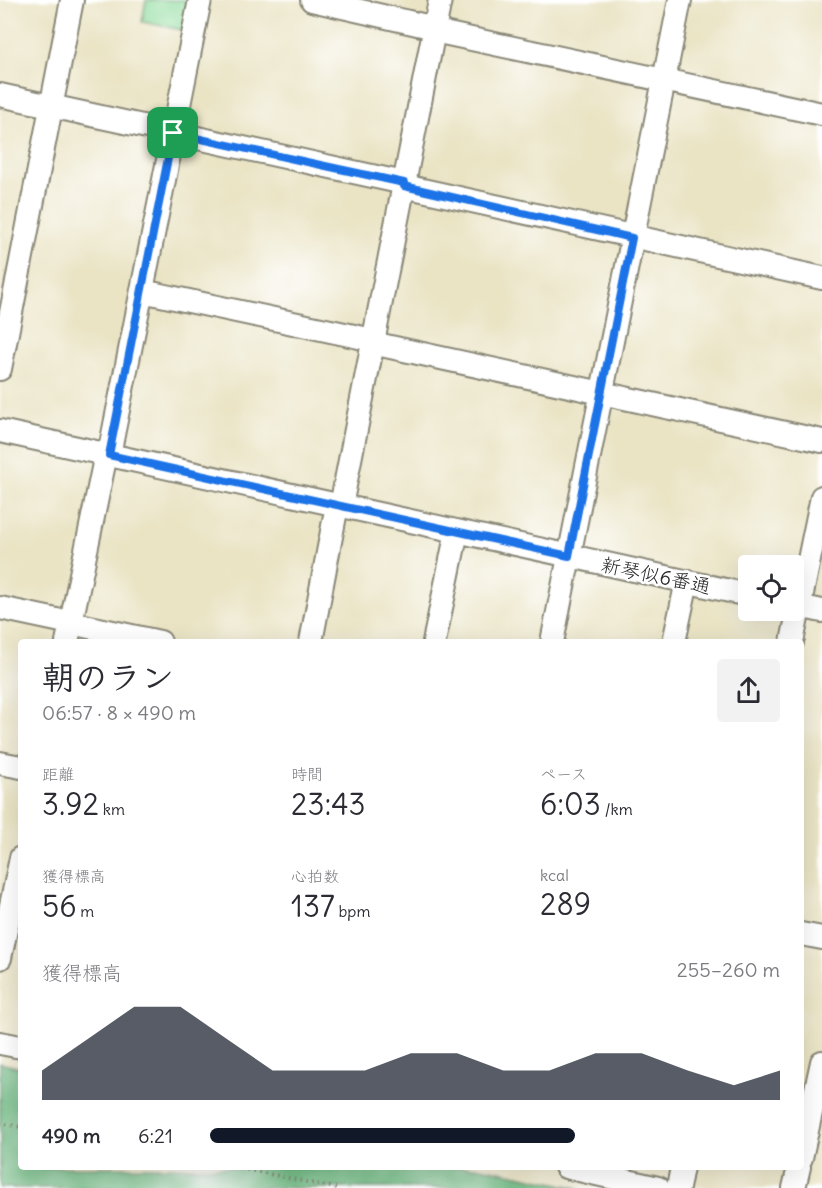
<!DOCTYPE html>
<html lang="ja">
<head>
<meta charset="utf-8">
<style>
  :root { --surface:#fff; --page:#f2f2f3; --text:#2b2b33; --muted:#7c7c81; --accent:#111827 }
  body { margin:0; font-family:Delius,"Klee One",sans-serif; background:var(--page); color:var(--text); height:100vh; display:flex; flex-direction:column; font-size:22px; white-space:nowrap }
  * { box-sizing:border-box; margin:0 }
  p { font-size:20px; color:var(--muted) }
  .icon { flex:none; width:33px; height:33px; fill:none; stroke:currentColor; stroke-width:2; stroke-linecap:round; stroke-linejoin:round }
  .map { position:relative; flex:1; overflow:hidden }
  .panel { position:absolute; left:18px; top:639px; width:786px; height:531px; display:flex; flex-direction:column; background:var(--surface); border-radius:6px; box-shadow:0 6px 24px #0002 }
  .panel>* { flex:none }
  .fabs { position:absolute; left:738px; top:555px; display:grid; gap:12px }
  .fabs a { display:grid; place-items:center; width:66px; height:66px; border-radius:6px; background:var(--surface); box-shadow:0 6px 24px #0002; font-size:30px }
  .pin { position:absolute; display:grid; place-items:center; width:51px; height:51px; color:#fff; margin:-26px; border-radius:12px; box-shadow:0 3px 9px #0006 }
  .round { display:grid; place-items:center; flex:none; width:63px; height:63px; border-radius:6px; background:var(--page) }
  .head { display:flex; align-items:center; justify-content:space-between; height:102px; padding:0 24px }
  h1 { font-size:33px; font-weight:600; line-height:45px }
  .stats { display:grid; grid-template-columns:repeat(3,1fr); gap:9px; height:102px; padding:6px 24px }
  .stats div { display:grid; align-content:center }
  .stats b { font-size:30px; font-weight:600 }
  .stats small { font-size:16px; font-weight:400 }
  .stats p { font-size:16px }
  .chart { height:168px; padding:12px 24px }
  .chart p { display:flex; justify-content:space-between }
  .chart svg { width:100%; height:108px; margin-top:6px; fill:var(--accent); opacity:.7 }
  ul { padding:0 24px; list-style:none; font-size:20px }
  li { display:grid; grid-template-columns:96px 72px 1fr; align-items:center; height:45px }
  li i { height:15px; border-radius:8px; background:var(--accent) }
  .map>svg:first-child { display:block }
  .green { fill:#8bda9a; stroke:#5b8262; stroke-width:1.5 }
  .forest { fill:#70ba82; stroke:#4e7256; stroke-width:1.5 }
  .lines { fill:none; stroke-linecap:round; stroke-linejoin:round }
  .minor-casing { stroke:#8a8878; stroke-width:26 }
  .path { stroke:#8a8878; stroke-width:4; stroke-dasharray:1.5 4.5; stroke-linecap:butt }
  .minor { stroke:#fff; stroke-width:22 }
  .route-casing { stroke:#fff; stroke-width:12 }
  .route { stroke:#1a73e8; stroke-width:8 }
  .labels { text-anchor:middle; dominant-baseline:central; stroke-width:5; stroke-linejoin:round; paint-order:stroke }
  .street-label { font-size:20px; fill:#2b2b2b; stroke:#fff }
</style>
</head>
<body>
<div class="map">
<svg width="822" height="1188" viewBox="0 0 822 1188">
  <rect width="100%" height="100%" fill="#fff"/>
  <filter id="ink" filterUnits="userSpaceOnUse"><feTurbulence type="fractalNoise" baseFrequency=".0167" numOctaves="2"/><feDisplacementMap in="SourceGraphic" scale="12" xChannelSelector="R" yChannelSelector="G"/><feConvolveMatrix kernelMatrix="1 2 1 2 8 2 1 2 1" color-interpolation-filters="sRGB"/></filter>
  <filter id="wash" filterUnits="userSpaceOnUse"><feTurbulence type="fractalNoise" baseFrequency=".008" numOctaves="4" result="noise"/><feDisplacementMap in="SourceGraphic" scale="24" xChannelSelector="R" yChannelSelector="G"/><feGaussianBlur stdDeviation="1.35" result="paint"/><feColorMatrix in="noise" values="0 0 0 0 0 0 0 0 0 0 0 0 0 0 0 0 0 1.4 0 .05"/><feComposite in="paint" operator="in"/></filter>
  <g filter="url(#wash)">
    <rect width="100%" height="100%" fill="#eae4c5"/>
    <!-- green -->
    <path class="green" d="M146,0H194L188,31L142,22Z"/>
    <!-- forest -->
    <path class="forest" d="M0,1063L21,1068V1167H481L579,1188H0Z"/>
  </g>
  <g filter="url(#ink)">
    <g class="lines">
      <defs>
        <path id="minor" d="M312,0L435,28
          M434,31L822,114
          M0,95L404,183
          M404,186L822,278
          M142,291L373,340
          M372,343L822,441
          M0,369L72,0
          M0,431L748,595
          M109,455L200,0
          M341,506L440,0
          M794,605L822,611
          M0,608L160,642
          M67,642L106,454
          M311,642L337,505
          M434,642L457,531
          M552,642L680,0
          M674,642L687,581
          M792,642L822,497
          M0,763L21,767
          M801,934L822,938
          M0,958L21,858
          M0,1043L21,1047
          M801,1158L822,1062
          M566,1167L658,1188
          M678,1188L682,1167
          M794,1188L799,1167"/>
      </defs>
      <!-- minor casing -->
      <use href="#minor" class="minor-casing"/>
      <!-- path -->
      <path class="path" d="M0,1123L21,1127
        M235,1167L336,1188"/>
      <!-- minor -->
      <use href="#minor" class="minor"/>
    </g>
  </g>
  <g class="lines" filter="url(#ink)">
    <defs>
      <path id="route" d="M173,133L404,183V186L632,238L569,556L109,455Z"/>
    </defs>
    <!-- route casing -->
    <use href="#route" class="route-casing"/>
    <!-- route -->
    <use href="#route" class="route"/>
  </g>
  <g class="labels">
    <!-- street labels -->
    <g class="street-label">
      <text transform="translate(656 575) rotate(12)">新琴似6番通</text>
    </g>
  </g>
</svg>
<div class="fabs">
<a><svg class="icon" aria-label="locate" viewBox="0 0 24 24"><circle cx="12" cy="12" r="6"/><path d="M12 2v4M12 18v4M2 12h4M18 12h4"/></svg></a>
</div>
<div class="pin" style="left:173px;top:133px;background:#1e9e55"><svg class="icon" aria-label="arrive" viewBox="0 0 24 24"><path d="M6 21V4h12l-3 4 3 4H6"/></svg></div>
<section class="panel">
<div class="head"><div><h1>朝のラン</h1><p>06:57 · 8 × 490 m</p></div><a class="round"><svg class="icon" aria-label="share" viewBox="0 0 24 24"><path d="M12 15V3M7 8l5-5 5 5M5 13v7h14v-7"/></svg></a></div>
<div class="stats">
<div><p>距離</p><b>3.92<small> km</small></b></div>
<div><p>時間</p><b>23:43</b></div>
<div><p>ペース</p><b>6:03<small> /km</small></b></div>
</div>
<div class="stats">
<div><p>獲得標高</p><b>56<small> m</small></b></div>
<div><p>心拍数</p><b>137<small> bpm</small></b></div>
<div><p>kcal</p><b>289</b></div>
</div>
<div class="chart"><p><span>獲得標高</span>255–260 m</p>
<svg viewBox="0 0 160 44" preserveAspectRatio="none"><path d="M0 44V32L10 19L20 6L30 6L40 19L50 32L60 32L70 32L80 25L90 25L100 32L110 32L120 25L130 25L140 32L150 38L160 32V44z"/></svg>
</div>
<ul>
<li><b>490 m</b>6:21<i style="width:64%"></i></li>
</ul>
</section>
</div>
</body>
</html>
